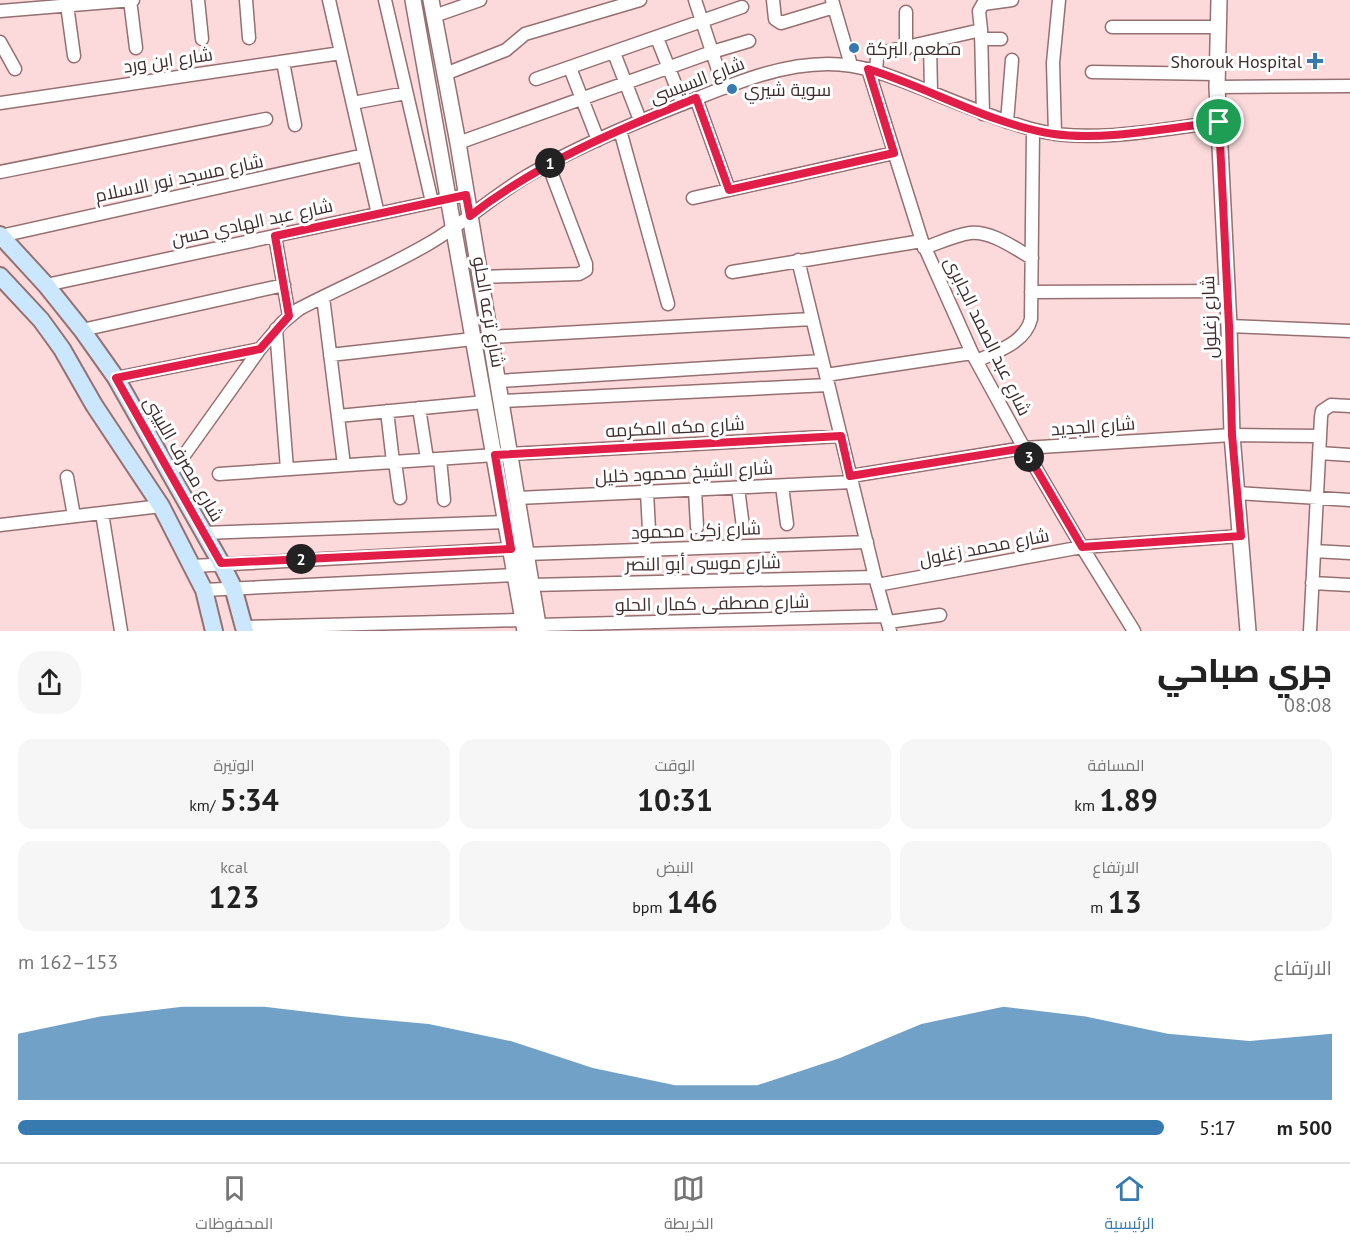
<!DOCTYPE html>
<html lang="ar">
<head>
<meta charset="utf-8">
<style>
  :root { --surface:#fff; --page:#f6f6f6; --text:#222; --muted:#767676; --line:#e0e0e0; --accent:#367ab0 }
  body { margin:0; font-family:"PT Sans",Cairo,sans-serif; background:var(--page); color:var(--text); direction:rtl; height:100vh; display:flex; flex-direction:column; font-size:22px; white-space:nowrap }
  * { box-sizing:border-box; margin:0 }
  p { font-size:20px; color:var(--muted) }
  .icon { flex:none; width:33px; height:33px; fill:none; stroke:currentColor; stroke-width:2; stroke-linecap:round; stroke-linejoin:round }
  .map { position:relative; height:631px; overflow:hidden; direction:ltr }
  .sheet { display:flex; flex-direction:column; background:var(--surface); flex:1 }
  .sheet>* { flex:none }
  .pin { position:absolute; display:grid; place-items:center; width:51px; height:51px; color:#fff; margin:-26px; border:3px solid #fff; border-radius:50%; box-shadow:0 2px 6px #0007 }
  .km { position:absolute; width:30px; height:30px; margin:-15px; border-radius:50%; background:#222; color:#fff; font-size:16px; line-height:30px; text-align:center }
  .round { display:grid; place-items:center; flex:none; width:63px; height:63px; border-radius:24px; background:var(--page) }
  .headline { display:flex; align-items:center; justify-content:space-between; height:102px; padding:0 18px }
  h1 { font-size:33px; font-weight:800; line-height:45px }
  .stats { display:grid; grid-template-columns:repeat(3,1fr); gap:9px; height:102px; padding:6px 18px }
  .stats div { display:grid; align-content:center; border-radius:15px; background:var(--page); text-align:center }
  .stats b { font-size:30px; font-weight:800 }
  .stats small { font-size:16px; font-weight:400 }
  .stats p { font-size:16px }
  .chart { height:168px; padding:12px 18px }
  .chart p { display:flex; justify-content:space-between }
  .chart svg { width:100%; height:108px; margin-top:6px; fill:var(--accent); opacity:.7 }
  ul { padding:0 18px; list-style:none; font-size:20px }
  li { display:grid; grid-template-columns:96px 72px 1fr; align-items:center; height:45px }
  li i { height:15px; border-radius:8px; background:var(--accent) }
  .dock { display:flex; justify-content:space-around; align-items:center; height:84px; border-top:2px solid var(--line); background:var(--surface); font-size:16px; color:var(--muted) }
  .dock a { display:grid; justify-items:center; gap:3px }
  .dock .active { color:var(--accent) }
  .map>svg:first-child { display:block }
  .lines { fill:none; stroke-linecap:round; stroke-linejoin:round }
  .minor-casing { stroke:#957072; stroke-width:15 }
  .tertiary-casing { stroke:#957072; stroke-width:18 }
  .secondary-casing { stroke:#957072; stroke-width:20 }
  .minor { stroke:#fff; stroke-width:12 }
  .tertiary { stroke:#fff; stroke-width:15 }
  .secondary { stroke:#cbe7fd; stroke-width:16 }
  .route-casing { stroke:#fff; stroke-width:12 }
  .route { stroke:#e11d48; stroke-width:8 }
  .poi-dot { fill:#367ab0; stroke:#fff; stroke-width:2 }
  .labels { text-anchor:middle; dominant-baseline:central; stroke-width:6; stroke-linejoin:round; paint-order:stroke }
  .poi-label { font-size:18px; fill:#3e2d2e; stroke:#fff; text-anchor:start }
  .street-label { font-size:18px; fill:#3e2d2e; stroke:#fff }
</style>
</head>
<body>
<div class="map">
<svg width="1350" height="631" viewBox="0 0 1350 631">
  <rect width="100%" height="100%" fill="#fcdadb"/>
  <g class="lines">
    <defs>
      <path id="minor" d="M130,0L136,48
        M198,0L202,39
        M246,0L249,38
        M329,0L378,214
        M385,0L432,202
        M695,0L724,88
        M773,0L775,19L781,23L834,7
        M832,0L851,65
        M67,5L74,56
        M0,11L133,0
        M906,12V49
        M434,16L480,0
        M1112,27H1219
        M981,30L983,114
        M657,38L683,104
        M981,39H1001
        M0,42L15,69
        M930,43L931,92
        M614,53L640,120
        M283,62L295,125
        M570,68L598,140
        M868,69L922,241L972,353L1024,448L1082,547L1134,631
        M876,71L877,58L880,53L981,30L979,11L983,4L1012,0
        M1092,72L1218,74
        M445,74L506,50L525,34L640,0
        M536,79L742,7
        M1217,87L1350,86
        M696,98L729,190
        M0,103L341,53
        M353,103L406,93
        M1007,122L1012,60
        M620,130L668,304
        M1055,134L1053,63L1059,0
        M458,143L712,52L749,41
        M0,172L266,119
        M693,198L894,153
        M1,236L364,155
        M275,236L289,316
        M924,248C939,243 955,235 970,233C992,231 1014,248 1032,258
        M798,260L875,577L890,631
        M732,272L922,241
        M480,277L579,274L586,270V264L548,164
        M46,285L466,195
        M1031,292L1227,291
        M323,297L344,465
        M1229,326L1350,331
        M276,329L287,469
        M82,330L284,285
        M490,337L812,319
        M330,355L473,339
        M977,361C997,351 1025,343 1031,319L1033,130
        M826,375L972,353
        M116,378L260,349
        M498,381L822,361
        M501,401L828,385
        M419,408L427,459
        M387,411L393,462
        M338,416L485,402
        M1319,453L1350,455
        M440,459L444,500
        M395,462L400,498
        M219,474L510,454L841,436
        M170,475L260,349L282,323L299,309C341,287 387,268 428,244C463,224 492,197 527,176C576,147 631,124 685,103C731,85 778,64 828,64C864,64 896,78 928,91C962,105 996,119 1031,129C1089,145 1160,129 1219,122
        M851,476L1024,448L1232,435L1320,436
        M67,477L74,516
        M782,486L787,524
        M738,488L743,527
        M695,490L697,527
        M647,492L649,530
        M1237,493L1350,500
        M518,498L852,482
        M102,513L121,631
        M0,525L161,506
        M204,533L507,522
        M1314,551L1350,553
        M526,554L867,542
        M193,566L511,549
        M1312,583L1350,585
        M531,585L875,577
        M877,585L1082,547L1241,536
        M204,590L515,575
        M888,622L940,615
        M538,625L886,616
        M244,627L523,620
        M1310,631L1321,417L1322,411L1331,405L1350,406"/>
      <path id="tertiary" d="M413,0L525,631
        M431,0L458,143L539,631
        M1219,0L1217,87L1229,326L1232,435L1248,631"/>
      <path id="secondary" d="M0,235L46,285L82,330L116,378L221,563L233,587L245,631
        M0,276L41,320L62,349L94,405L161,506L204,590L214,631"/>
    </defs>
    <!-- minor casing -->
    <use href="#minor" class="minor-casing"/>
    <!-- tertiary casing -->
    <use href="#tertiary" class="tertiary-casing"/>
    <!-- secondary casing -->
    <use href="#secondary" class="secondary-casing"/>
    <!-- minor -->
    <use href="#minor" class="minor"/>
    <!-- tertiary -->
    <use href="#tertiary" class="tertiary"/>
    <!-- secondary -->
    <use href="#secondary" class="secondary"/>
  </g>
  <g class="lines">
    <defs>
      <path id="route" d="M868,69C930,88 989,124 1054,134C1104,141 1168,128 1219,122L1229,326L1232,435L1241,536L1082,547L1024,448L850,476L841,436L495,455L511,549L221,563L116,378L260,349L289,316L275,236L466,195L470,216C538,163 617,130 696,98L729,190L894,153Z"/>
    </defs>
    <!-- route casing -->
    <use href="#route" class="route-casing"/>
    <!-- route -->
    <use href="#route" class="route"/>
  </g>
  <!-- markers -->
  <g class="poi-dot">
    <circle cx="854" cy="48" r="6"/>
    <path d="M1312 52h6v6h6v6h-6v6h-6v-6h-6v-6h6z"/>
    <circle cx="732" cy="89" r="6"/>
  </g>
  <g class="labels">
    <!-- poi labels -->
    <g class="poi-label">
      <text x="866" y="48">مطعم البركة</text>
      <text x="1302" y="61" text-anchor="end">Shorouk Hospital</text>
      <text x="744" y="89">سوية شيري</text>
    </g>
    <!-- street labels -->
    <g class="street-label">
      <text transform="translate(168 60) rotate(-8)">شارع ابن ورد</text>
      <text transform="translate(697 80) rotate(-21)">شارع السيسى</text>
      <text transform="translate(179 178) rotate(-12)">شارع مسجد نور الاسلام</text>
      <text transform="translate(252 222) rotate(-12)">شارع عبد الهادي حسن</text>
      <text transform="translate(489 312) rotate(80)">شارع ترعه الحلو</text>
      <text transform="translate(1209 317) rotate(-92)">شارع زغلول</text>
      <text transform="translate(988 336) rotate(64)">شارع عبد الصمد الجابرى</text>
      <text transform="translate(1093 426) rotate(-4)">شارع الجديد</text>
      <text transform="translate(675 427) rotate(-3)">شارع مكه المكرمه</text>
      <text transform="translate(184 459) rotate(60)">شارع مصرف اللبينى</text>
      <text transform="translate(684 472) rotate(-3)">شارع الشيخ محمود خليل</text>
      <text transform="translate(696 530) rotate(-2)">شارع زكى محمود</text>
      <text transform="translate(984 547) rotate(-11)">شارع محمد زغلول</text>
      <text transform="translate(703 563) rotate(-1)">شارع موسى أبو النصر</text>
      <text transform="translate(712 603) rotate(-1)">شارع مصطفى كمال الحلو</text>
    </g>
  </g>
</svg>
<div class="pin" style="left:1219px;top:122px;background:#1e9e55"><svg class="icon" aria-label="arrive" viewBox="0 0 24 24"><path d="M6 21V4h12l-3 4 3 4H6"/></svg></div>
<b class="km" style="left:550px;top:163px">1</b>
<b class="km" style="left:301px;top:559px">2</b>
<b class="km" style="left:1029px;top:457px">3</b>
</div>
<section class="sheet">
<div class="headline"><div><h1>جري صباحي</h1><p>08:08</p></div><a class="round"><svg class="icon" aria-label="share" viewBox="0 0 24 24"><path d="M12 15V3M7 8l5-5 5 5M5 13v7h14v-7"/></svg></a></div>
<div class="stats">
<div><p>المسافة</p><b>1.89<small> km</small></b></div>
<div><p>الوقت</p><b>10:31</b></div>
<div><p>الوتيرة</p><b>5:34<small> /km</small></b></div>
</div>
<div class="stats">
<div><p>الارتفاع</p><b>13<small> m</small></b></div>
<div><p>النبض</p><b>146<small> bpm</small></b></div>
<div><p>kcal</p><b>123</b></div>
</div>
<div class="chart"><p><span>الارتفاع</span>153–162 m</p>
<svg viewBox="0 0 160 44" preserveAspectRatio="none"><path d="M0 44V17L10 10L20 6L30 6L40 10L50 13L60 20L70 31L80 38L90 38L100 27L110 13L120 6L130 10L140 17L150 20L160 17V44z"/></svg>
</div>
<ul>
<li><b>500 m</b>5:17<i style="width:100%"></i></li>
</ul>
</section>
<nav class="dock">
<a class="active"><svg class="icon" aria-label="home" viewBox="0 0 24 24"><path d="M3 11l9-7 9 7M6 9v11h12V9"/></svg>الرئيسية</a>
<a><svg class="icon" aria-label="map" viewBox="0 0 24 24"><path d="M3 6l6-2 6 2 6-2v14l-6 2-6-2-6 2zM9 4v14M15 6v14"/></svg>الخريطة</a>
<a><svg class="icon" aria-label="saved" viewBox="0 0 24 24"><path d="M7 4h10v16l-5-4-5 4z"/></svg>المحفوظات</a>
</nav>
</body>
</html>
